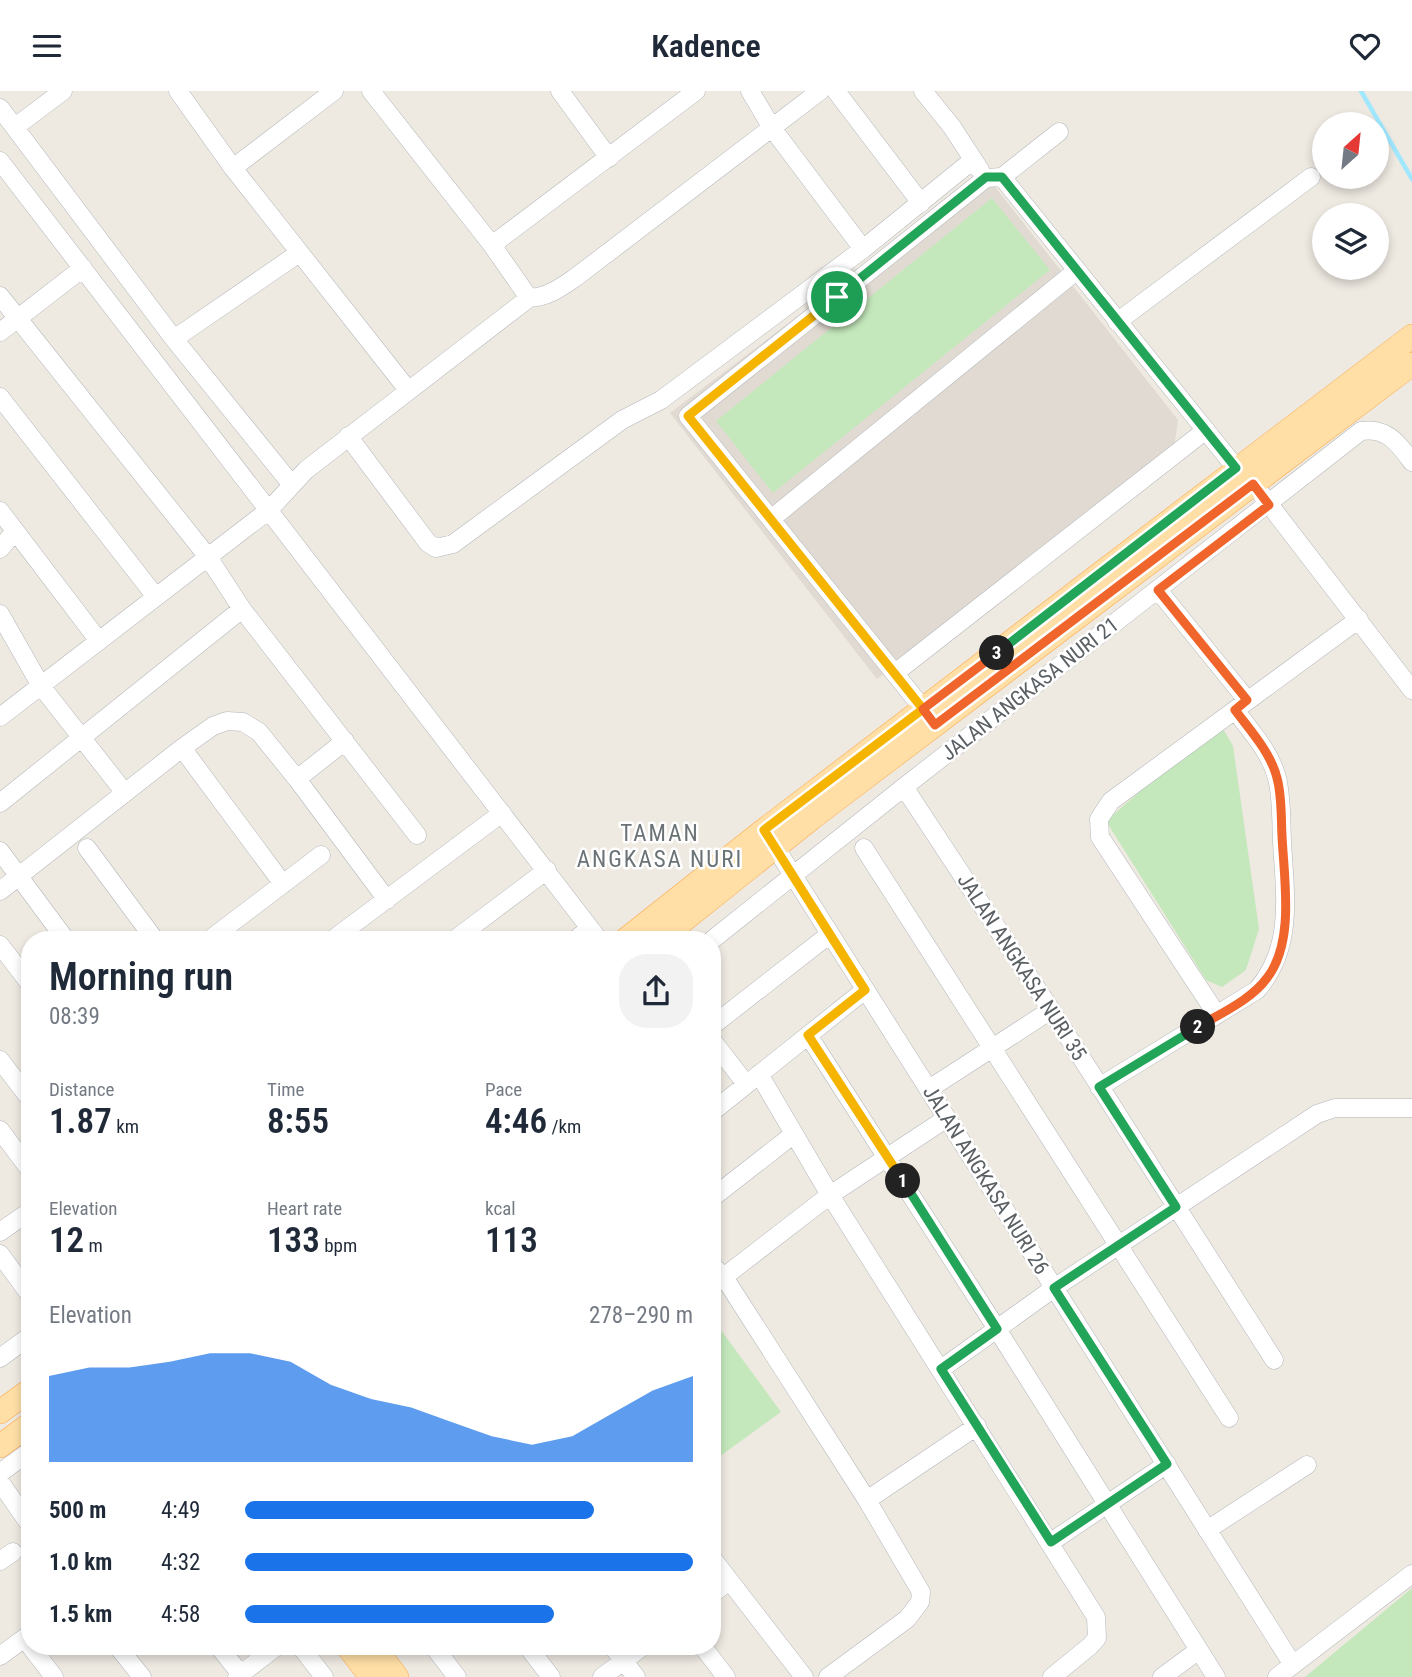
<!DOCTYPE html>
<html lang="en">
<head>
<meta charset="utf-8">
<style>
  :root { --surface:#fff; --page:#f2f2f3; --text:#1f2937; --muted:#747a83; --accent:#1a73e8 }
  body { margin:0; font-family:"Roboto Condensed",sans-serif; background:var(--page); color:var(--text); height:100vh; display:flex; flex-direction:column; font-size:26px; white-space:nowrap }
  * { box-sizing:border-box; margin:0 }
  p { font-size:23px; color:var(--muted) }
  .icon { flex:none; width:38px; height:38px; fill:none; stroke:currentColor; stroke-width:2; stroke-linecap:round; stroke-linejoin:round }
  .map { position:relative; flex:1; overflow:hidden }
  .panel { position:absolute; left:21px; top:840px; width:700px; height:724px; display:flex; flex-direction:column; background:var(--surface); border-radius:28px; box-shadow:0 4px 10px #0003 }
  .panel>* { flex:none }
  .needle { width:46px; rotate:27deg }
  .fabs { position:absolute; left:1312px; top:21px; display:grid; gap:14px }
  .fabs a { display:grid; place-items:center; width:77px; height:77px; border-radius:50%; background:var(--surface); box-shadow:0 4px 10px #0003; font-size:35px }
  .pin { position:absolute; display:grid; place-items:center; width:60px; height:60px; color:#fff; margin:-30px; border:4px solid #fff; border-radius:50%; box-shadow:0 2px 7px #0007 }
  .km { position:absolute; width:35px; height:35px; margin:-18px; border-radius:50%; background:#222; color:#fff; font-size:19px; line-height:35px; text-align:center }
  .round { display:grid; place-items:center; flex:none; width:74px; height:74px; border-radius:28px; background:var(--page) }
  .overview { display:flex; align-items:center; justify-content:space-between; height:119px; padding:0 28px }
  h1 { font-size:38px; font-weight:600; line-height:52px }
  .figures { display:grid; grid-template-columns:repeat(3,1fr); gap:10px; height:119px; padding:7px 28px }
  .figures div { display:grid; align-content:center }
  .figures b { font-size:35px; font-weight:600 }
  .figures small { font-size:19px; font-weight:400 }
  .figures p { font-size:19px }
  .chart { height:196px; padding:14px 28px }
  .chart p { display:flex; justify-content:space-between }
  .chart svg { width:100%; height:126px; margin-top:7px; fill:var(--accent); opacity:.7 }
  ul { padding:0 28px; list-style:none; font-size:23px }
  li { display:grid; grid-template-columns:112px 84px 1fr; align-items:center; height:52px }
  li i { height:18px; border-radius:9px; background:var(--accent) }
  header { display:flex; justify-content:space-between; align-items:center; height:91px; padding:0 28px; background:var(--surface); font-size:32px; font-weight:600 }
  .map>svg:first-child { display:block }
  .education { fill:#e1dad2 }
  .green { fill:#c4e8bc }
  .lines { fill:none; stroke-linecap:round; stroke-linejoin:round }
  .stream { stroke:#a1e8ff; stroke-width:4.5 }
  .minor-casing { stroke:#b3b7ba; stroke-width:19 }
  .major-casing { stroke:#fda94c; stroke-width:24 }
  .minor { stroke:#fff; stroke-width:18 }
  .major { stroke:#ffdfa6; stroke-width:23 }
  .split-1-casing { stroke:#fff; stroke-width:14 }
  .split-2-casing { stroke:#fff; stroke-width:14 }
  .split-3-casing { stroke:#fff; stroke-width:14 }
  .split-4-casing { stroke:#fff; stroke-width:14 }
  .split-1 { stroke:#f5b400; stroke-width:9 }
  .split-2 { stroke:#22a559; stroke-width:9 }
  .split-3 { stroke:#f0652b; stroke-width:9 }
  .split-4 { stroke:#22a559; stroke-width:9 }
  .labels { text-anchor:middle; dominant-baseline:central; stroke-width:5; stroke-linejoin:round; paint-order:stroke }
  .street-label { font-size:21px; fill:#5a6064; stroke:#fff }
  .neighbourhood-label { font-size:23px; letter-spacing:2px; fill:#6b7376; stroke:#fff }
</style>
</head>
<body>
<header><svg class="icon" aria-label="menu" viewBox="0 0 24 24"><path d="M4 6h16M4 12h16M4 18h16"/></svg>Kadence<svg class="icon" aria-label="heart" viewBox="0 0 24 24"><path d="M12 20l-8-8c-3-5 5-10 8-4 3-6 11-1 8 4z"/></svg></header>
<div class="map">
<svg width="1412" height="1586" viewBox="0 0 1412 1586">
  <rect width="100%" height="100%" fill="#eee9e1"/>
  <!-- education -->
  <path class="education" d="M985,83L1178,329L1174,357L877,588L670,322Z"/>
  <!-- green -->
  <path class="green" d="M992,107L1050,179L773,402L716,330Z
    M1219,631L1233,655L1259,838L1246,879L1222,896L1206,889L1106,730Z
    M712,1227L781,1321L712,1371Z
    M1412,1497V1586H1305Z"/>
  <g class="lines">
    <!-- stream -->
    <path class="stream" d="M1361,0L1412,88"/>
    <defs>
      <path id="minor" d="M178,0L233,77L408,299
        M371,0L492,154L529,207
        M560,0L609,67
        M750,0L772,37L863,158
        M836,0L921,112
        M923,0L952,36L980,79
        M0,17L174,248L292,394
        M15,36L63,0
        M0,70L599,849
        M233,77L334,0
        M1002,86L1236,377
        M492,154L696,0
        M0,205L208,466L242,518L417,744
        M1117,231L1311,86
        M0,241L83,177
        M174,248L299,162
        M0,306L156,506
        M348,345L428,452L436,457L453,453L622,329L661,309L863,158L973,69
        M1262,404L1412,599
        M0,420L99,550
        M771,428L1076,180
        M0,458L15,440
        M1158,499L1247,609
        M0,523L41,595L125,702
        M895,582L1206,339
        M929,625L688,325L986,87L1002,86L1059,41
        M0,626L269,419L306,379L529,207C548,206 560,197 576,186L820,0
        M182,657L283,793
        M297,688L345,650
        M904,696L1051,919L1274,1269
        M0,712L242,518
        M770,748L1293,1574
        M87,757L155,849
        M864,757L1229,1327
        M0,760L66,849
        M0,800L182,657L213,635L227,630L243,631L259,641L297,688L387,809
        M209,849L321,764
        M332,849L502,722
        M454,849L547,779
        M575,849L590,837
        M712,849L904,696L1361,340C1387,336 1398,352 1412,371
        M0,854L30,893
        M1217,924L1100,746L1099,728L1111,710L1359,528
        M712,935L830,843
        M808,944L997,1238L1216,1586
        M712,949L746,993
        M0,969L30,1008
        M759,983L830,1104L1096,1526L1097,1547L1090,1555L1052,1586
        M1099,996L1257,899C1294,856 1285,804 1282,751C1281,730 1282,707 1277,687C1271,662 1250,639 1235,619
        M929,998L1051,919
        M712,1021L865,899
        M0,1039L30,1079
        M712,1107L794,1043
        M0,1141L30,1120
        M0,1163L30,1204
        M712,1174L724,1186L867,1409L921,1501L920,1511L907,1528L828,1586
        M712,1195L830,1104L947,1027
        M0,1267L30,1245
        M941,1278L1054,1197L1317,1023L1335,1017H1412
        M0,1382L30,1360
        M0,1391L30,1434
        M867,1409L977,1335
        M1207,1439L1307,1374
        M1051,1451L1167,1373
        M712,1467L804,1586
        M0,1470L13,1461
        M712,1503L729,1490
        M31,1556L54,1586
        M118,1556L142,1586
        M219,1556L243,1586
        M301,1556L324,1586
        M434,1556L457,1586
        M528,1556L551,1586
        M613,1556L636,1586
        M703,1556L726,1586
        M0,1565L30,1543
        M237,1586L276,1556
        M602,1586L642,1556
        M1162,1586L1199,1559
        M1277,1586L1412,1483"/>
      <path id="major" d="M625,849L764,739L1412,245
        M659,849L812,727L1412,273
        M0,1321L30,1299
        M0,1355L30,1333
        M348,1556L371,1586
        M374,1556L397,1586"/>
    </defs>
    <!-- minor casing -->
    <use href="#minor" class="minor-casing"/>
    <!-- major casing -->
    <use href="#major" class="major-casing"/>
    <!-- minor -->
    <use href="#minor" class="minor"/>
    <!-- major -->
    <use href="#major" class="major"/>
  </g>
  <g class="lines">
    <defs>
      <path id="split-1" d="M837,206L688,325L923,618L764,739L865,899L808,944L903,1090"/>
      <path id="split-2" d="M903,1090L997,1238L941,1278L1051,1451L1167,1373L1054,1197L1176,1116L1099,996L1198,936"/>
      <path id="split-3" d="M997,562L923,618L935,634L1253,393L1269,414L1158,499L1247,609L1235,619C1250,639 1271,662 1277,687C1282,705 1281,726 1282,745C1284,788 1295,851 1267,887C1251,909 1221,922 1198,936"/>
      <path id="split-4" d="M837,206L986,86H1002L1236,377L997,562"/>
    </defs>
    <!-- split-1 casing -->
    <use href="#split-1" class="split-1-casing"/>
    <!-- split-2 casing -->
    <use href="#split-2" class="split-2-casing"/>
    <!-- split-3 casing -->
    <use href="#split-3" class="split-3-casing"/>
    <!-- split-4 casing -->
    <use href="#split-4" class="split-4-casing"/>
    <!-- split-1 -->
    <use href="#split-1" class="split-1"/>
    <!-- split-2 -->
    <use href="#split-2" class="split-2"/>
    <!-- split-3 -->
    <use href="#split-3" class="split-3"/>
    <!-- split-4 -->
    <use href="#split-4" class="split-4"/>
  </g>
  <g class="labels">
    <!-- street labels -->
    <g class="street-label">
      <text transform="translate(1030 598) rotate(-38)">JALAN ANGKASA NURI 21</text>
      <text transform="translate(1022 876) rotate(57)">JALAN ANGKASA NURI 35</text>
      <text transform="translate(986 1089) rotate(58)">JALAN ANGKASA NURI 26</text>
    </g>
    <!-- neighbourhood labels -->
    <g class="neighbourhood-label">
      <text x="660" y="742">TAMAN<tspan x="660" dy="26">ANGKASA NURI</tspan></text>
    </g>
  </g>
</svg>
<div class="fabs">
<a><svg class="needle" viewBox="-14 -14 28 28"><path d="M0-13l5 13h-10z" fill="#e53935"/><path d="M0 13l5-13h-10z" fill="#747a83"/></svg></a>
<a><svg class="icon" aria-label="layers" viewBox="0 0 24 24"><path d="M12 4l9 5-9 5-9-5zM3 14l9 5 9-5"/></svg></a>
</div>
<div class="pin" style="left:837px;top:206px;background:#1e9e55"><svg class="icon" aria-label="arrive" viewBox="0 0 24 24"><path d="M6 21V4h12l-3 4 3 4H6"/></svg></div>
<b class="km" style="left:903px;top:1090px">1</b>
<b class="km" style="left:1198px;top:936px">2</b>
<b class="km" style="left:997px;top:562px">3</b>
<section class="panel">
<div class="overview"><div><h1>Morning run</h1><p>08:39</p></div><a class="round"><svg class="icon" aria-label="share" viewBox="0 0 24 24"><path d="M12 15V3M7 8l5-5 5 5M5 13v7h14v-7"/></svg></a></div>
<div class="figures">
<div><p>Distance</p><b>1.87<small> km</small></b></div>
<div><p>Time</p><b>8:55</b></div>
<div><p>Pace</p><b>4:46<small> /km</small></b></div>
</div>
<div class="figures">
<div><p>Elevation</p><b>12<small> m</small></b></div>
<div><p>Heart rate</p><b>133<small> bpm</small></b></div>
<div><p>kcal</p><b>113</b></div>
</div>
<div class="chart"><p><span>Elevation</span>278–290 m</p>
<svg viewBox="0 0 160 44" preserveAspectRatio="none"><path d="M0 44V14L10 11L20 11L30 9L40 6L50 6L60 9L70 17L80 22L90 25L100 30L110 35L120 38L130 35L140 27L150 19L160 14V44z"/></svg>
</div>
<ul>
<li><b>500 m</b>4:49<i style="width:78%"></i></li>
<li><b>1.0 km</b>4:32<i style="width:100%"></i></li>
<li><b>1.5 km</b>4:58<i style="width:69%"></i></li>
</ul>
</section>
</div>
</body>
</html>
